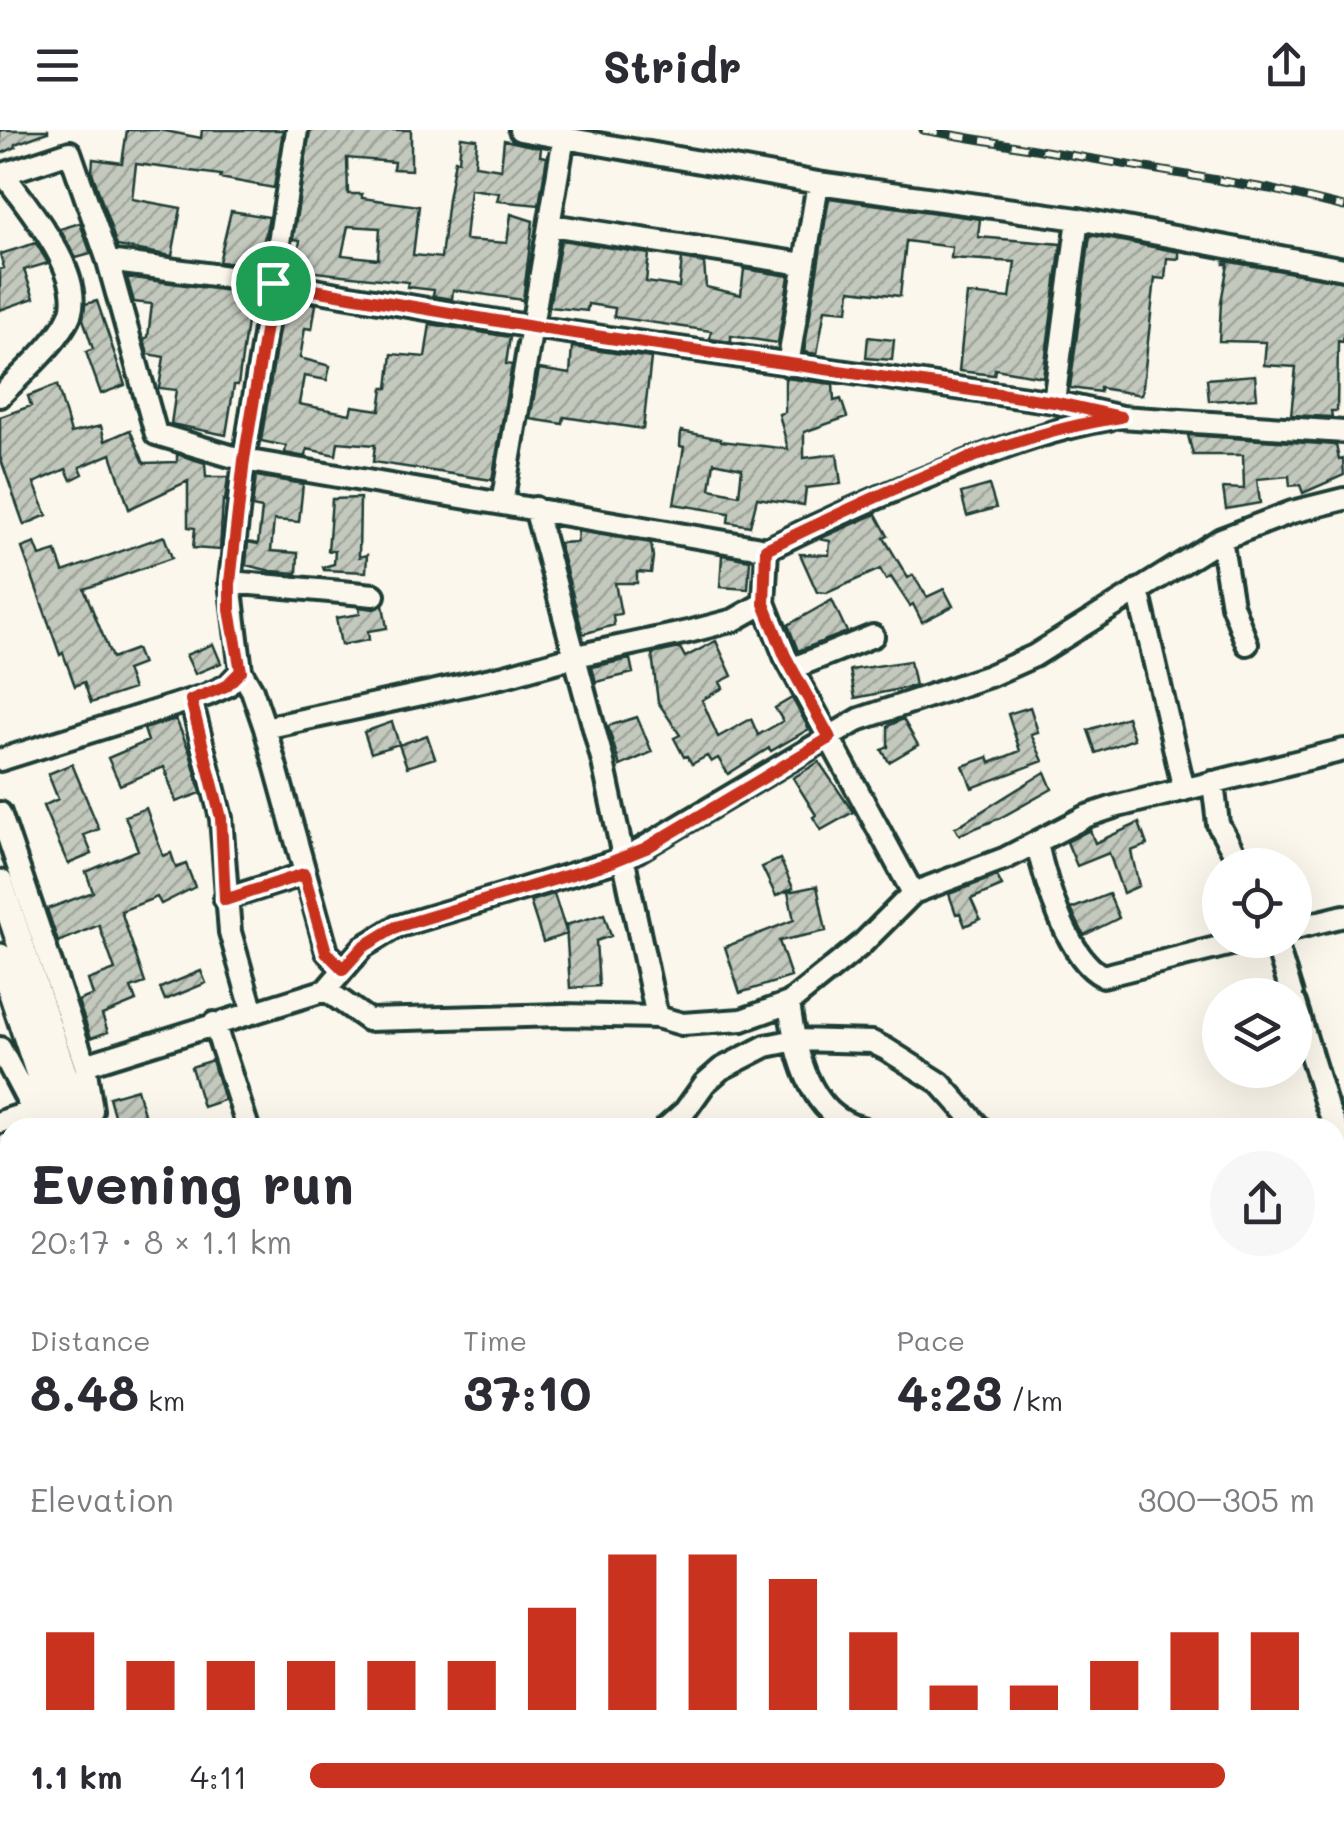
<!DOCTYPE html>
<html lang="en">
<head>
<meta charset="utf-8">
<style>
  :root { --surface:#fff; --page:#f7f7f7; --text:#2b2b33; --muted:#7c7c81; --accent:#c8321e }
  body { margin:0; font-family:Mali,sans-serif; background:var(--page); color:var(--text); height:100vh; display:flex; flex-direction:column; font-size:38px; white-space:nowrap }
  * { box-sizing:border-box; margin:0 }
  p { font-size:32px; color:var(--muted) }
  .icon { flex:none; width:55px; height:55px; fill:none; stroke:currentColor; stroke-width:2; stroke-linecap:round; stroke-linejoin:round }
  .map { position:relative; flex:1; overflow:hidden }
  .sheet { position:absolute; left:0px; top:988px; width:1345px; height:718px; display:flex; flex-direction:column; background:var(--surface); border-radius:30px 30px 0 0; box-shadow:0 10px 40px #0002 }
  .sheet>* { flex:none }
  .fabs { position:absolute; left:1202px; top:718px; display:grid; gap:20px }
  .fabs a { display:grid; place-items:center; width:110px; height:110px; border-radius:50%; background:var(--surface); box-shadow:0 10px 40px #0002; font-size:50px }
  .pin { position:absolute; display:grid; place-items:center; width:85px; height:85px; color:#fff; margin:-42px; border:5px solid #fff; border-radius:50%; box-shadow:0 2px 10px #0007 }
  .round { display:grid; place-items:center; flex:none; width:105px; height:105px; border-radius:52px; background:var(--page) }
  .overview { display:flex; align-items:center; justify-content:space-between; height:170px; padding:0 30px }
  h1 { font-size:55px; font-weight:700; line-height:75px }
  .stats { display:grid; grid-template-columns:repeat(3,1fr); gap:15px; height:170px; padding:10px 30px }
  .stats div { display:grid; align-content:center }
  .stats b { font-size:50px; font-weight:700 }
  .stats small { font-size:28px; font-weight:400 }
  .stats p { font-size:28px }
  .chart { height:280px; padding:20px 30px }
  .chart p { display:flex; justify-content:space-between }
  .chart svg { width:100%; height:180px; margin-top:10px; stroke:var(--accent); stroke-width:6 }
  ul { padding:0 30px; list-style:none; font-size:32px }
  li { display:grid; grid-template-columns:160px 120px 1fr; align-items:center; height:75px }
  li i { height:25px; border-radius:12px; background:var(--accent) }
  header { display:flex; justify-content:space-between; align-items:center; height:130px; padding:0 30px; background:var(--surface); font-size:45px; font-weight:700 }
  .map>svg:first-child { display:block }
  .building { fill:url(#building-hatch); stroke:#1f3d34; stroke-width:2.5; fill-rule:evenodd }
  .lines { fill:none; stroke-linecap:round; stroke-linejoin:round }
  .minor-casing { stroke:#1f3d34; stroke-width:28 }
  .major-casing { stroke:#1f3d34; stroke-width:32 }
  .minor { stroke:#fbf7ec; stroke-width:20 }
  .major { stroke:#fbf7ec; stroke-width:25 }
  .rail-casing { stroke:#1f3d34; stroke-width:9 }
  .rail { stroke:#fbf7ec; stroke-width:5; stroke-dasharray:15; stroke-linecap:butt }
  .route-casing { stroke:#fff; stroke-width:20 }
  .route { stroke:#c8321e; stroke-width:12 }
</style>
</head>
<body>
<header><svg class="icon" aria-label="menu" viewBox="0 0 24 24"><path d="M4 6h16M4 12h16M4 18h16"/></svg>Stridr<svg class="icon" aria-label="share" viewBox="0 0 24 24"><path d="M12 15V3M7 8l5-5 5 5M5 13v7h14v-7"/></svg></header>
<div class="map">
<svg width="1344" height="1704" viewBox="0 0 1344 1704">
  <defs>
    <pattern id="building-hatch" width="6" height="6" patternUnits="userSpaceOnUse" patternTransform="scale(2.5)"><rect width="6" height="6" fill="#c4c9be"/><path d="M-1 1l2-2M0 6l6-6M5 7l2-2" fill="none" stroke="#9fa49b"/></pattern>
  </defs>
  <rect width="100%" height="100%" fill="#fbf7ec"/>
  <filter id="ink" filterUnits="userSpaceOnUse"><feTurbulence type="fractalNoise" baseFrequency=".01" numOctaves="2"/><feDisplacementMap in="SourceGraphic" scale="20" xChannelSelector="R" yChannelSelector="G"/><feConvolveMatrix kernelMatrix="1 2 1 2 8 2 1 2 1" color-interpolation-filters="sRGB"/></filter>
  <g filter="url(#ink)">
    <!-- building -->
    <path class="building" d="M0,0H48V2L15,14L16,17L0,24Z
      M127,0H160L201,8L202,0H283L274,58L220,48L221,45L136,34L132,69L181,78L172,126L117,116L92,42L93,29L122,33Z
      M310,0H411V40L393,39L394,32L347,28L348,64H362V68L419,76L413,125L441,128L448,69L455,30L459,31L461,7L477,9L475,35L501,39L504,10L541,18L540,26L547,27L539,75L497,71L499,63L470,59L465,110L507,113L511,84L533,91L523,170L453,160L452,169L433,166L434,160L407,157L408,152L296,140L300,110L293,109ZM348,96L380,98L378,129L342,125Z
      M829,68L980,89L978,107L1061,114L1043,247L995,239L994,245L959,241L967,164L1010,168L1015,132L951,128L952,117L906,111L900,166L850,160L848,181L825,179L817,224L804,222Z
      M231,81L269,87L261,123L254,135L219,132Z
      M80,93L91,124L76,128L60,99Z
      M1090,105L1179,122V129L1167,128L1165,149L1155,148L1142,265L1100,258V262L1070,258Z
      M561,110L649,124L646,152L679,157L682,129L704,133L706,157L741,165L744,139L789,146L778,213L731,206V212L710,209L711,201L614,187L615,178L588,174L587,181L549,177Z
      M36,113L48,133L24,140L34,168L0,180V139L4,138L0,124Z
      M1225,131L1344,152V202L1343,212L1338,211L1337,281H1331L1332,287L1291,285L1296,237L1264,235L1266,212L1219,211L1221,172L1228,134H1224Z
      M127,147L251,164L238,255H234L226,305L171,294L176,260L159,258L164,227L148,224L144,209L148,207L152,174L134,172Z
      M284,169L316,174L312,199L305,198L300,228L330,236L327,250L304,246L299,274L350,284L352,276L380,280L383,258H388L392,224L425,227L430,194L510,207L506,234L512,235L492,350L373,332L375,315L338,312L336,325L307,319L306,327L285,323L286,316L261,311Z
      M97,171L125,255L101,264L86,222L93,219L83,189L85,174Z
      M868,207L894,210L892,230L866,228Z
      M572,217L651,228L643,299L564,287L563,294L530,289L539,239L570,244Z
      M1255,245L1257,268L1209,271L1207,249Z
      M785,248L833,254L834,271L841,269L847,287L804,302V328L837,324L841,354L806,358L804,375L757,368L750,396L728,392L729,383L674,374L684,317L680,316L681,301L721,309V311L788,319L779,284L785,282ZM714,332L742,338L739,365L710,359Z
      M57,255L71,303L101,296L105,311L130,300L144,333L177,332V325H180L205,333L206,347H228L225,371L223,370L220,420L193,418L195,398L188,397V351L129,379L111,324L80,337L83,344L71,350L66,339L34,353L47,385L24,395L0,327V287L31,276L28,266Z
      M1188,305L1336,315L1339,330L1343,329L1344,345L1303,363L1300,355L1290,356L1289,346L1257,349L1260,373L1226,379L1223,358L1244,359L1243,325H1193Z
      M256,346L303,354L299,392L274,390L271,421L298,423L297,443L271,441L246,435L248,412L258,414L262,379L252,377Z
      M989,355L996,378L967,386L961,363Z
      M360,368L359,427L367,425L366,442L324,440L323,437L334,434L335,421H328L332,369Z
      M876,384L888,406L884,408L908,448L913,445L927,467L944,459L953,476L922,492L913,474L910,476L891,447L886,450L880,439L827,463L817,462L800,424L829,425L830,411L819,409Z
      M578,401L651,413L653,427L651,443L637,442V453H615L621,484L613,485L614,495L583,504L559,413L577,412Z
      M164,406L172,428L84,459L112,528L136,519L142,534L126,540L133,559L91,573L84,552L75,556L63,523L60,525L22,418L35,413L40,426L56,421L63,442Z
      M722,425L750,430L748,459L720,457Z
      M832,470L847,502L798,521L788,495Z
      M383,475L387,498L368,501L369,510L341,515L336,488L360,484L359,477L374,479Z
      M716,511L732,546L720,552L723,558L702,570L718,607L751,589L758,605L783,591L775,578L792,568L809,599L771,621L769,618L728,644L718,628L711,632L707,626L692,634L687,626L684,627L674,608L680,605L658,572L652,524L680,518L685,527Z
      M213,514L221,533L195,544L186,525Z
      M630,529L633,543L596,552L592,537Z
      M910,531L915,556L855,568L850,540Z
      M1030,577L1038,602L1031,604L1043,631L972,658L963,636L988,627L990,633L1020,621L1008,584Z
      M637,587L652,622L620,636L608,596Z
      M1127,587L1134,609L1096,623L1088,600Z
      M176,589L190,623L201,663L176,672L164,637L120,655L108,628L148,611L144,599Z
      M903,589L918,615L889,632L882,620L888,617V596Z
      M392,592L399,614L371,623L364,602Z
      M427,605L435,628L407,637L399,615Z
      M819,632L853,682L821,700L813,687L816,685L793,648Z
      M72,634L99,699L84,705L92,724L68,734L43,676L58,669L48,644Z
      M1045,642L1052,659L1000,688L959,705L955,698Z
      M146,678L163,726L171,723L176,738L186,734L195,757L161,774L157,767L121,781L145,853L131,858L136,871L102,885L108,902L91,908L78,871L93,865L88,850L115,840L99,795L58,812L47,779L93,762L86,742L138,720L125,686Z
      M1139,693L1147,715L1131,721L1139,756L1123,763L1109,723L1077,736L1067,712L1090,700L1095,713Z
      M780,729L793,758L776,766L762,737Z
      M997,746L1002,756L971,769L980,789L965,796L960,783L956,784L949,764Z
      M817,756L826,801L779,811L791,847L740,863L725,817L794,790L788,762Z
      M554,764L567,804L543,812L530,771Z
      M1109,764L1119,788L1084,805L1071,779Z
      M604,784L611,806L596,811L599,856L570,858L566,795Z
      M201,841L206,853L165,870L160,858Z
      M212,930L224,970L203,977L191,937Z
      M137,959L145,988L117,996L109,967Z"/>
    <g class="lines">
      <defs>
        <path id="minor" d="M520,0L818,53L1078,89L1344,139
          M0,45L70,22L108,131L273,153L533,197L1054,272L1121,287L1344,302
          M551,95L803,134
          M108,131L156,304L244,330L767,419C829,388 891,361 956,336C1007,316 1056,298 1109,289
          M788,235L818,53
          M0,266C20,245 62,209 71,182C83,140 26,76 4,44
          M1054,272L1078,89
          M502,374L564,7
          M535,378L603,632L657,887
          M1221,409L1232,475L1247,514
          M767,419L764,473L785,526L913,763
          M230,452L374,465
          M1138,460L1184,660
          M793,538L873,506
          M241,541L252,560L265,598L327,822L343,839
          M191,570L221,688L230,802L253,883
          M265,598L505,546L576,526L688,502L734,490L764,473
          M0,630L207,565L227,556L241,541L230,452L244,330L297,0
          M1213,652L1218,694L1241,735
          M0,683L85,935L92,980L87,998
          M1037,714C1045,750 1068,830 1103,846L1248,810
          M225,769L305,744
          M1295,798L1344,786
          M1275,810L1292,865
          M326,860L363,817L396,797L626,728L860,589L989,546L1034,526L1221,409L1292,382L1344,369
          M789,873C795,919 808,986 861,998
          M1295,873L1326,974L1344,1017
          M214,893L248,998
          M0,918L33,981L48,998
          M85,935L326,860L368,890L562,885L657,887L682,894L742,890L789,873L861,815L913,763L1006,728L1087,686L1114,677L1344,620
          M0,992L33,981
          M666,998L685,981L705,953L721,939L766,916L796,910L872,912L886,919L940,953L980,998
          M1335,1147L1344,1135
          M1335,1358L1344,1356
          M1335,1383L1344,1414
          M1335,1641L1344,1638
          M0,1687L10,1690
          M29,1695L60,1704
          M477,1695L478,1704
          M776,1695L779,1704
          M1137,1704L1165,1695"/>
        <path id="major" d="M0,753L82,998
          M0,827L57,998
          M282,1695L285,1704
          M308,1695L310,1704"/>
      </defs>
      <!-- minor casing -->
      <use href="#minor" class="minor-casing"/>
      <!-- major casing -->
      <use href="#major" class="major-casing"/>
      <!-- minor -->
      <use href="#minor" class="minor"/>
      <!-- major -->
      <use href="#major" class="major"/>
      <defs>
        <path id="rail" d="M923,0L1270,59L1344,77"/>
      </defs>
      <!-- rail casing -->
      <use href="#rail" class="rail-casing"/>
      <!-- rail -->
      <use href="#rail" class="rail"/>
    </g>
  </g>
  <g class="lines" filter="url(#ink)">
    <defs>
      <path id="route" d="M273,153L533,197L1054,272L1121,287C999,306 877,365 766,419L764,474L785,526L830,608L646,718L609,733L396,797L363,817L343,839L326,822L304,744L225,770L221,688L191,570L226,556L241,541L230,480V452L244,330Z"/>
    </defs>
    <!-- route casing -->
    <use href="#route" class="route-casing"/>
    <!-- route -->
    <use href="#route" class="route"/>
  </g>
</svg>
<div class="fabs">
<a><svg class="icon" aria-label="locate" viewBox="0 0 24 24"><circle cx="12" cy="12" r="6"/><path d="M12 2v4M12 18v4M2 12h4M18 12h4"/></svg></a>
<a><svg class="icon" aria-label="layers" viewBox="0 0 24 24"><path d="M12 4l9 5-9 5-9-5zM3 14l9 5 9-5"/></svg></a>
</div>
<div class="pin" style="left:273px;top:153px;background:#1e9e55"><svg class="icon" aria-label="arrive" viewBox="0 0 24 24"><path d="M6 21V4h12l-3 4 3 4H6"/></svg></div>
<section class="sheet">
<div class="overview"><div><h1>Evening run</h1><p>20:17 · 8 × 1.1 km</p></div><a class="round"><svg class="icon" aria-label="share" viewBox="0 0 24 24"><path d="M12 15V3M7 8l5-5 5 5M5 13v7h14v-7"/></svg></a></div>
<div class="stats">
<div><p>Distance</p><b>8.48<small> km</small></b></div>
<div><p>Time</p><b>37:10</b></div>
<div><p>Pace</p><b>4:23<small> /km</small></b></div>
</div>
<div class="chart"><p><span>Elevation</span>300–305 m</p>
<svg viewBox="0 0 160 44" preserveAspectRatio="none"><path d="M5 44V25M15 44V32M25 44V32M35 44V32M45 44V32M55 44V32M65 44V19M75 44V6M85 44V6M95 44V12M105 44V25M115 44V38M125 44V38M135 44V32M145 44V25M155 44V25"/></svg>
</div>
<ul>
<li><b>1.1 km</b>4:11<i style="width:91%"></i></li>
</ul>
</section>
</div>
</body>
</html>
